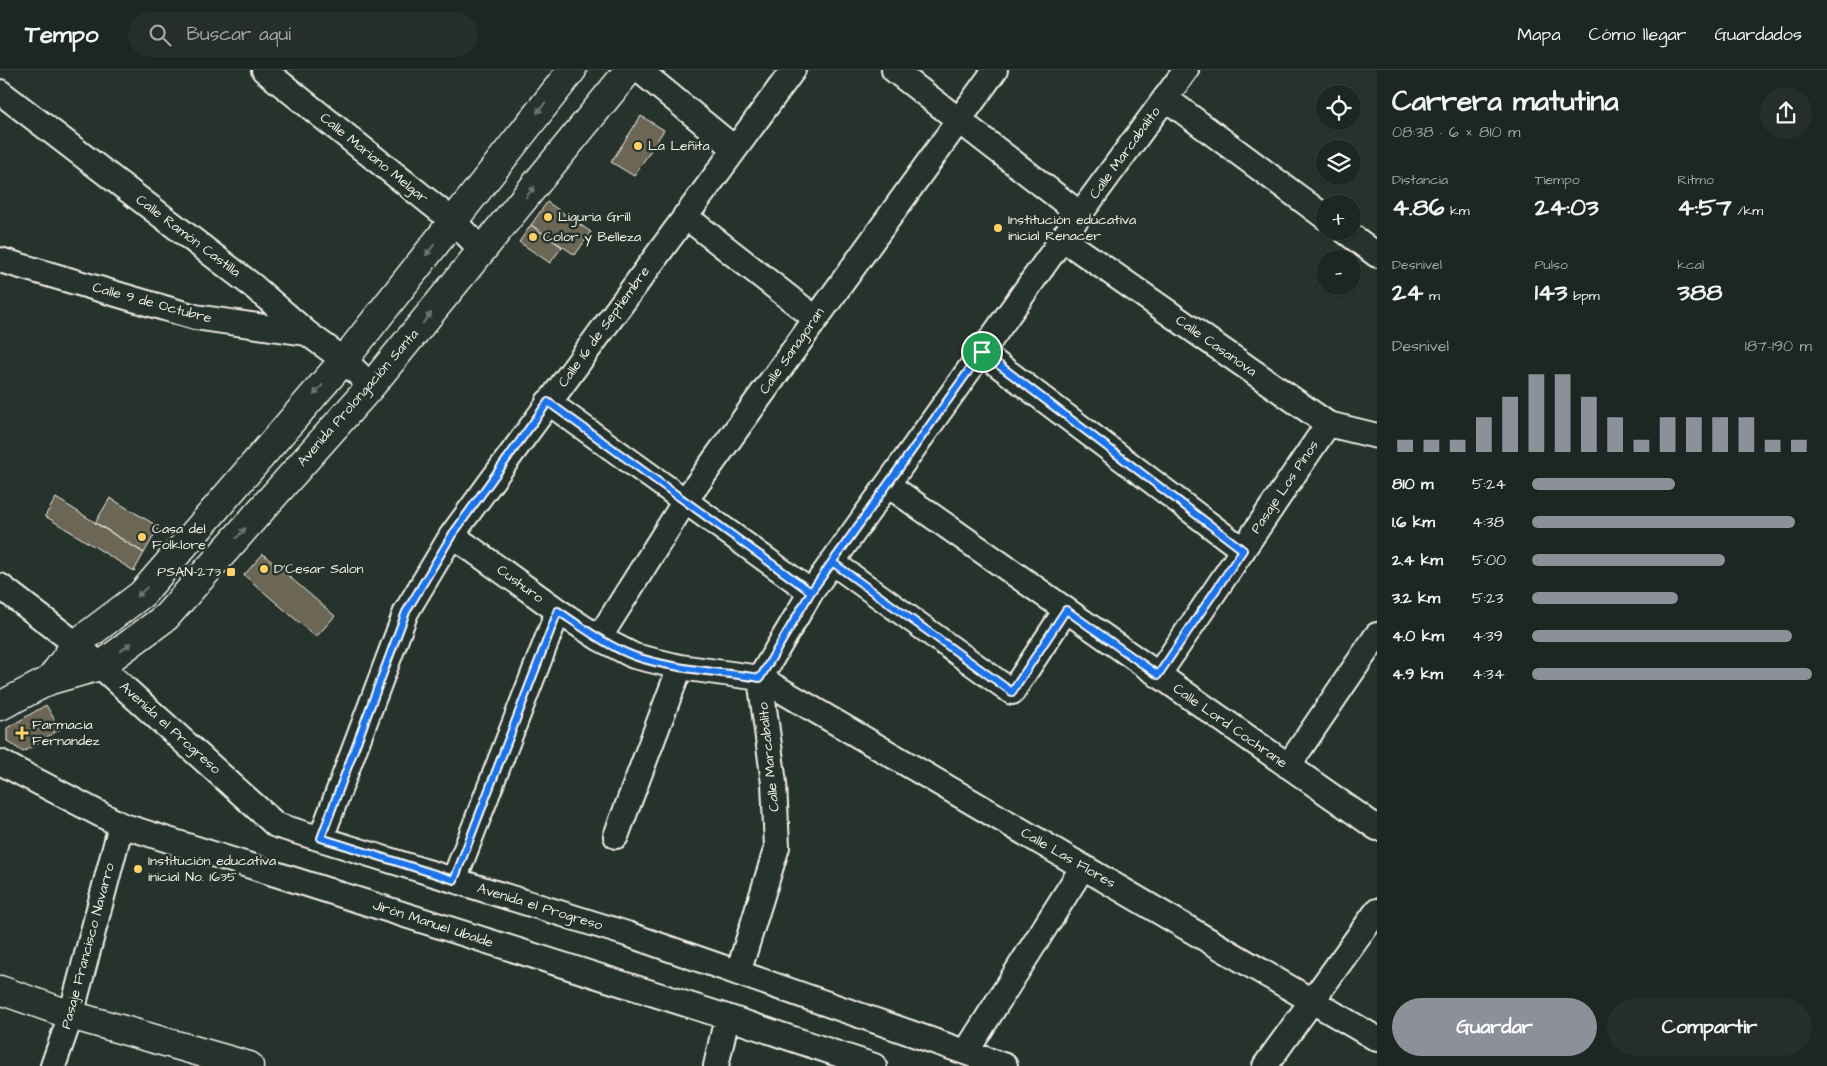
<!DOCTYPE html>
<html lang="es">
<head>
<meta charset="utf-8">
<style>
  :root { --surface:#1c2622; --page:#252e2a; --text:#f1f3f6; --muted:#a0a5a5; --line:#3a4340; --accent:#8c9099 }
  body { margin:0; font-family:"Architects Daughter",sans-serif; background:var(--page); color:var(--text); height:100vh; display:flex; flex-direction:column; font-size:19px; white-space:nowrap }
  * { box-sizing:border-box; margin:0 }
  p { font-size:16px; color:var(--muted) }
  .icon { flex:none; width:28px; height:28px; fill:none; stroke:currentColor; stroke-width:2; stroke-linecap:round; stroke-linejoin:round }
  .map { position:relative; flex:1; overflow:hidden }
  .drawer { display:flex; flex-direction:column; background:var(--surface); width:450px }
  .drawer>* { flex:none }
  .controls { position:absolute; left:1316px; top:15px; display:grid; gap:10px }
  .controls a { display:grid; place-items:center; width:45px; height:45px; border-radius:50%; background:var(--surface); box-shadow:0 1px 4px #0004,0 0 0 1px var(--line); font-size:25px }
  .pin { position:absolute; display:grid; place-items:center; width:42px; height:42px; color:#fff; margin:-21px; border:2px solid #fff; border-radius:50%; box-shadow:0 1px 5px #0007 }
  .round { display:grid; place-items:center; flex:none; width:52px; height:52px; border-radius:26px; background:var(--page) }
  .headline { display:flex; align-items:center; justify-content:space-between; height:85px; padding:0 15px }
  h1 { font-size:28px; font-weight:800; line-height:38px }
  .metrics { display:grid; grid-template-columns:repeat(3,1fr); gap:8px; height:85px; padding:5px 15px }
  .metrics div { display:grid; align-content:center }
  .metrics b { font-size:25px; font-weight:800 }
  .metrics small { font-size:14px; font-weight:400 }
  .metrics p { font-size:14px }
  .chart { height:140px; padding:10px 15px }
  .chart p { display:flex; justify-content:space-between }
  .chart svg { width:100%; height:90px; margin-top:5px; stroke:var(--accent); stroke-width:6 }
  .button { display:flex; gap:10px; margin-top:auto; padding:10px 15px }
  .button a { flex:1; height:58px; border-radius:30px; background:var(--accent); color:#fff; font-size:20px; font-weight:800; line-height:58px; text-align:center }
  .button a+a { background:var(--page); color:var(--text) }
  ul { padding:0 15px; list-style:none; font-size:16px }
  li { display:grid; grid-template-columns:80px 60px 1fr; align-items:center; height:38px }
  li i { height:12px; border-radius:6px; background:var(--accent) }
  header { display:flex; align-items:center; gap:30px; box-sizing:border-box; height:70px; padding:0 25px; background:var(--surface); border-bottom:1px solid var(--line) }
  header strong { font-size:24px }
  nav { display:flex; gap:28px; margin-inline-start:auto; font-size:18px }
  .search { width:350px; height:45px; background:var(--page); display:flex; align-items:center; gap:12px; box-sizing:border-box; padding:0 18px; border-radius:28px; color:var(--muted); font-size:19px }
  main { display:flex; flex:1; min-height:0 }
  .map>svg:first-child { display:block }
  .building { fill:#6c6655; stroke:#f4f1e8 }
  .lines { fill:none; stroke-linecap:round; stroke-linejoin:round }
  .street-casing { stroke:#f4f1e8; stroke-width:28 }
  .secondary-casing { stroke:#f4f1e8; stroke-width:31 }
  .primary-casing { stroke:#f4f1e8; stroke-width:31 }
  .street { stroke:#26332d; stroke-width:24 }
  .secondary { stroke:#26332d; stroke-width:28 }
  .primary { stroke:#26332d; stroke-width:28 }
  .oneway { fill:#6e766e }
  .route-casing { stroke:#fff; stroke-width:10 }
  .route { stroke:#1a73e8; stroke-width:6 }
  .poi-dot { fill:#ffd166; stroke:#26332d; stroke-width:2 }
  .labels { text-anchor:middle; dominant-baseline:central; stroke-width:5; stroke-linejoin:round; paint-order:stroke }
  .poi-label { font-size:14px; fill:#f4f1e8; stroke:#26332d; text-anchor:start }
  .street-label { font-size:14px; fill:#f4f1e8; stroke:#26332d }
</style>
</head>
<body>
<header>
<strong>Tempo</strong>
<div class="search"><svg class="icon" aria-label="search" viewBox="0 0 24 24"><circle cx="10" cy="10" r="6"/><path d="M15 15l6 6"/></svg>Buscar aquí</div>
<nav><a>Mapa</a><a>Cómo llegar</a><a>Guardados</a></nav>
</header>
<main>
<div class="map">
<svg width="1377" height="996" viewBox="0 0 1377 996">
  <rect width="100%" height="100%" fill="#26332d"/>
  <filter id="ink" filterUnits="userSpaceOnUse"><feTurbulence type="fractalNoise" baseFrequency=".02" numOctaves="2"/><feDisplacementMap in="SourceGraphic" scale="10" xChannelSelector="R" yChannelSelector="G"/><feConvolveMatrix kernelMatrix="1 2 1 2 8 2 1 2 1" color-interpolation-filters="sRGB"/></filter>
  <g filter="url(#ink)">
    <!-- building -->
    <path class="building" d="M641,46L664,60L634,106L611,92Z
      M547,132L591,162L575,185L531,155Z
      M531,155L562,177L550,193L519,172Z
      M56,428L144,483L134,501L45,446Z
      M110,428L159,457L144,483L95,453Z
      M263,484L335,546L316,567L244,505Z
      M46,635L60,659L23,682L7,671V658Z"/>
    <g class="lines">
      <defs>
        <path id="street" d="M264,0L453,151L482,180
          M639,0L734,78
          M894,0L1080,144
          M0,22L253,216L307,263L344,290L371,316
          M1165,28L1325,147
          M685,146L815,248
          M1345,161L1377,185
          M1063,169L1328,354L1377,366
          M0,190L195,247L307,263
          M981,282L1243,480
          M548,332L811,522
          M888,415L1377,758
          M452,465L558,541L599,568L634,586L680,597L760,608L1377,969
          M832,492L1012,622L1066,540
          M0,516L76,574L276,755L627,864L1005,996
          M599,568L685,431L995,0
          M1158,605L1328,354
          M0,692L121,755L727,947L874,996
          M1288,696L1377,565
          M616,766L680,597
          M321,768L406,542L452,465L793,0
          M454,810L558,541
          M738,903L777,777L774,713L760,608L811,522L1080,144L1186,0
          M966,982L1083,797
          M53,996L71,945L121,755
          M716,996L727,947
          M1265,996L1377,841"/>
        <path id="secondary" d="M50,610L76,574L142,524L344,290L572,0
          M0,636L50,610L100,596L166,547L371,316L629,0"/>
        <path id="primary" d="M0,920L71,945L249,996"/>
      </defs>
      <!-- street casing -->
      <use href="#street" class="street-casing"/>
      <!-- secondary casing -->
      <use href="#secondary" class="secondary-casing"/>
      <!-- primary casing -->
      <use href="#primary" class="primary-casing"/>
      <!-- street -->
      <use href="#street" class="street"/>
      <!-- secondary -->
      <use href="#secondary" class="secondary"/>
      <!-- primary -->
      <use href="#primary" class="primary"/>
    </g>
    <!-- one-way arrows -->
    <defs><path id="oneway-solid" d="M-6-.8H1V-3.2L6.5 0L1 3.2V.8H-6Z" transform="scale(1.25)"/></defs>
    <g class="oneway">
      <use href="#oneway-solid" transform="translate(541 38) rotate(128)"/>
      <use href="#oneway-solid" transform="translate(530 122) rotate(-51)"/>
      <use href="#oneway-solid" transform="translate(430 180) rotate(128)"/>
      <use href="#oneway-solid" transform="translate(427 248) rotate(-51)"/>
      <use href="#oneway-solid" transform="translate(318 320) rotate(131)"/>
      <use href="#oneway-solid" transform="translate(241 463) rotate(-48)"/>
      <use href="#oneway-solid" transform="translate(142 522) rotate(136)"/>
      <use href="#oneway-solid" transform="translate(126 577) rotate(-36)"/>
    </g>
  </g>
  <g class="lines" filter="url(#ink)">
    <defs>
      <path id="route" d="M982,282L811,522L760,608C721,602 671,599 634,586C607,576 582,557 558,541L454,810L321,768L406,542L452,465L548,332L811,522L832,492L1012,622L1066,540L1158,605L1243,480L982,282"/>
    </defs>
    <!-- route casing -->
    <use href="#route" class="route-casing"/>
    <!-- route -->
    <use href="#route" class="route"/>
  </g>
  <!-- markers -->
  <g class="poi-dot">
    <circle cx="638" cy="76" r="5"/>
    <circle cx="548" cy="147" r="5"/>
    <circle cx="998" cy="158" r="5"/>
    <circle cx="533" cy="167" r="5"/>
    <circle cx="142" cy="467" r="5"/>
    <circle cx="264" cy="499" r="5"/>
    <rect x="226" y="497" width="10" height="10" rx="2.5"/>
    <path d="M19.5 655.5h5v5h5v5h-5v5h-5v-5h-5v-5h5z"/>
    <circle cx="138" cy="799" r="5"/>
  </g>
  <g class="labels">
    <!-- poi labels -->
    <g class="poi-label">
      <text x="648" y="76">La Leñita</text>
      <text x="558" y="147">Liguria Grill</text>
      <text x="1008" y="150">Institución educativa<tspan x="1008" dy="16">inicial Renacer</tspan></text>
      <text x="543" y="167">Color y Belleza</text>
      <text x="152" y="459">Casa del<tspan x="152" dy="16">Folklore</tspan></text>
      <text x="274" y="499">D'Cesar Salon</text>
      <text x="221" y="502" text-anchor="end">PSAN-273</text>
      <text x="32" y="655">Farmacia<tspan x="32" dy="16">Fernandez</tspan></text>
      <text x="148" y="791">Institución educativa<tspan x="148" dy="16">inicial No. 1635</tspan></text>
    </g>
    <!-- street labels -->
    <g class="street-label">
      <text transform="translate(1125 83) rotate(-54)">Calle Marcabalito</text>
      <text transform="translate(374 88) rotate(39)">Calle Mariano Melgar</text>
      <text transform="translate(188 166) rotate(37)">Calle Ramón Castilla</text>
      <text transform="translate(152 233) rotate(15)">Calle 9 de Octubre</text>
      <text transform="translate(604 257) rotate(-54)">Calle 16 de Septiembre</text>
      <text transform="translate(1216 276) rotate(35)">Calle Casanova</text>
      <text transform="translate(792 281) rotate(-55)">Calle Sanagoran</text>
      <text transform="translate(358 328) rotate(-49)">Avenida Prolongación Santa</text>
      <text transform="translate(1285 417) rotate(-56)">Pasaje Los Pinos</text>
      <text transform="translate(520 514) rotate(36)">Cushuro</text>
      <text transform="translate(1230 656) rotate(35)">Calle Lord Cochrane</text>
      <text transform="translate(170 658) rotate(42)">Avenida el Progreso</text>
      <text transform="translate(769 687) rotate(-96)">Calle Marcabalito</text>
      <text transform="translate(1068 788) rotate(30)">Calle Las Flores</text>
      <text transform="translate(540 837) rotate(17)">Avenida el Progreso</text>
      <text transform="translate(433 854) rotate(18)">Jirón Manuel Ubalde</text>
      <text transform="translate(88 876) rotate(-75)">Pasaje Francisco Navarro</text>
    </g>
  </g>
</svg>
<div class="controls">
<a><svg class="icon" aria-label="locate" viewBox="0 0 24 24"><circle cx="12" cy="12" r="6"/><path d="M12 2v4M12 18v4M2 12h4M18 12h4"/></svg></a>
<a><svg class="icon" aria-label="layers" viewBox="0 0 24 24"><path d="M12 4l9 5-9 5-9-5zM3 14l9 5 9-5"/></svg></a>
<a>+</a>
<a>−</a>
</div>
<div class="pin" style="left:982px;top:282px;background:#1e9e55"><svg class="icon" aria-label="arrive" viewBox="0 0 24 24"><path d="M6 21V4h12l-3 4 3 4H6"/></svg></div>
</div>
<section class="drawer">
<div class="headline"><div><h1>Carrera matutina</h1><p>08:38 · 6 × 810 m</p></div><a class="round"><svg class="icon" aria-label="share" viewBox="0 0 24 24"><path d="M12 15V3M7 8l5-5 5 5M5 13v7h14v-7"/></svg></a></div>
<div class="metrics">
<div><p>Distancia</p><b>4.86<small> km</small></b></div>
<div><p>Tiempo</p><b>24:03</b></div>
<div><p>Ritmo</p><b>4:57<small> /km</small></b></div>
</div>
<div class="metrics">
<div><p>Desnivel</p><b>24<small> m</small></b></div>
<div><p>Pulso</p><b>143<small> bpm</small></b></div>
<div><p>kcal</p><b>388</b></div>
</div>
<div class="chart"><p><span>Desnivel</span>187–190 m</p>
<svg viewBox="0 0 160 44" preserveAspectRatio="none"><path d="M5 44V38M15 44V38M25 44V38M35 44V27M45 44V17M55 44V6M65 44V6M75 44V17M85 44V27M95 44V38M105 44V27M115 44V27M125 44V27M135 44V27M145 44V38M155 44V38"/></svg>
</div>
<ul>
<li><b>810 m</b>5:24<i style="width:51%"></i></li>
<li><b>1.6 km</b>4:38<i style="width:94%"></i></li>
<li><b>2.4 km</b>5:00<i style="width:69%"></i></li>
<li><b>3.2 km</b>5:23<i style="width:52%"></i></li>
<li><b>4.0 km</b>4:39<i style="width:93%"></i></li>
<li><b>4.9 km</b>4:34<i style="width:100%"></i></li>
</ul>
<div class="button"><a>Guardar</a><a>Compartir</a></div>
</section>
</main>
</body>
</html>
